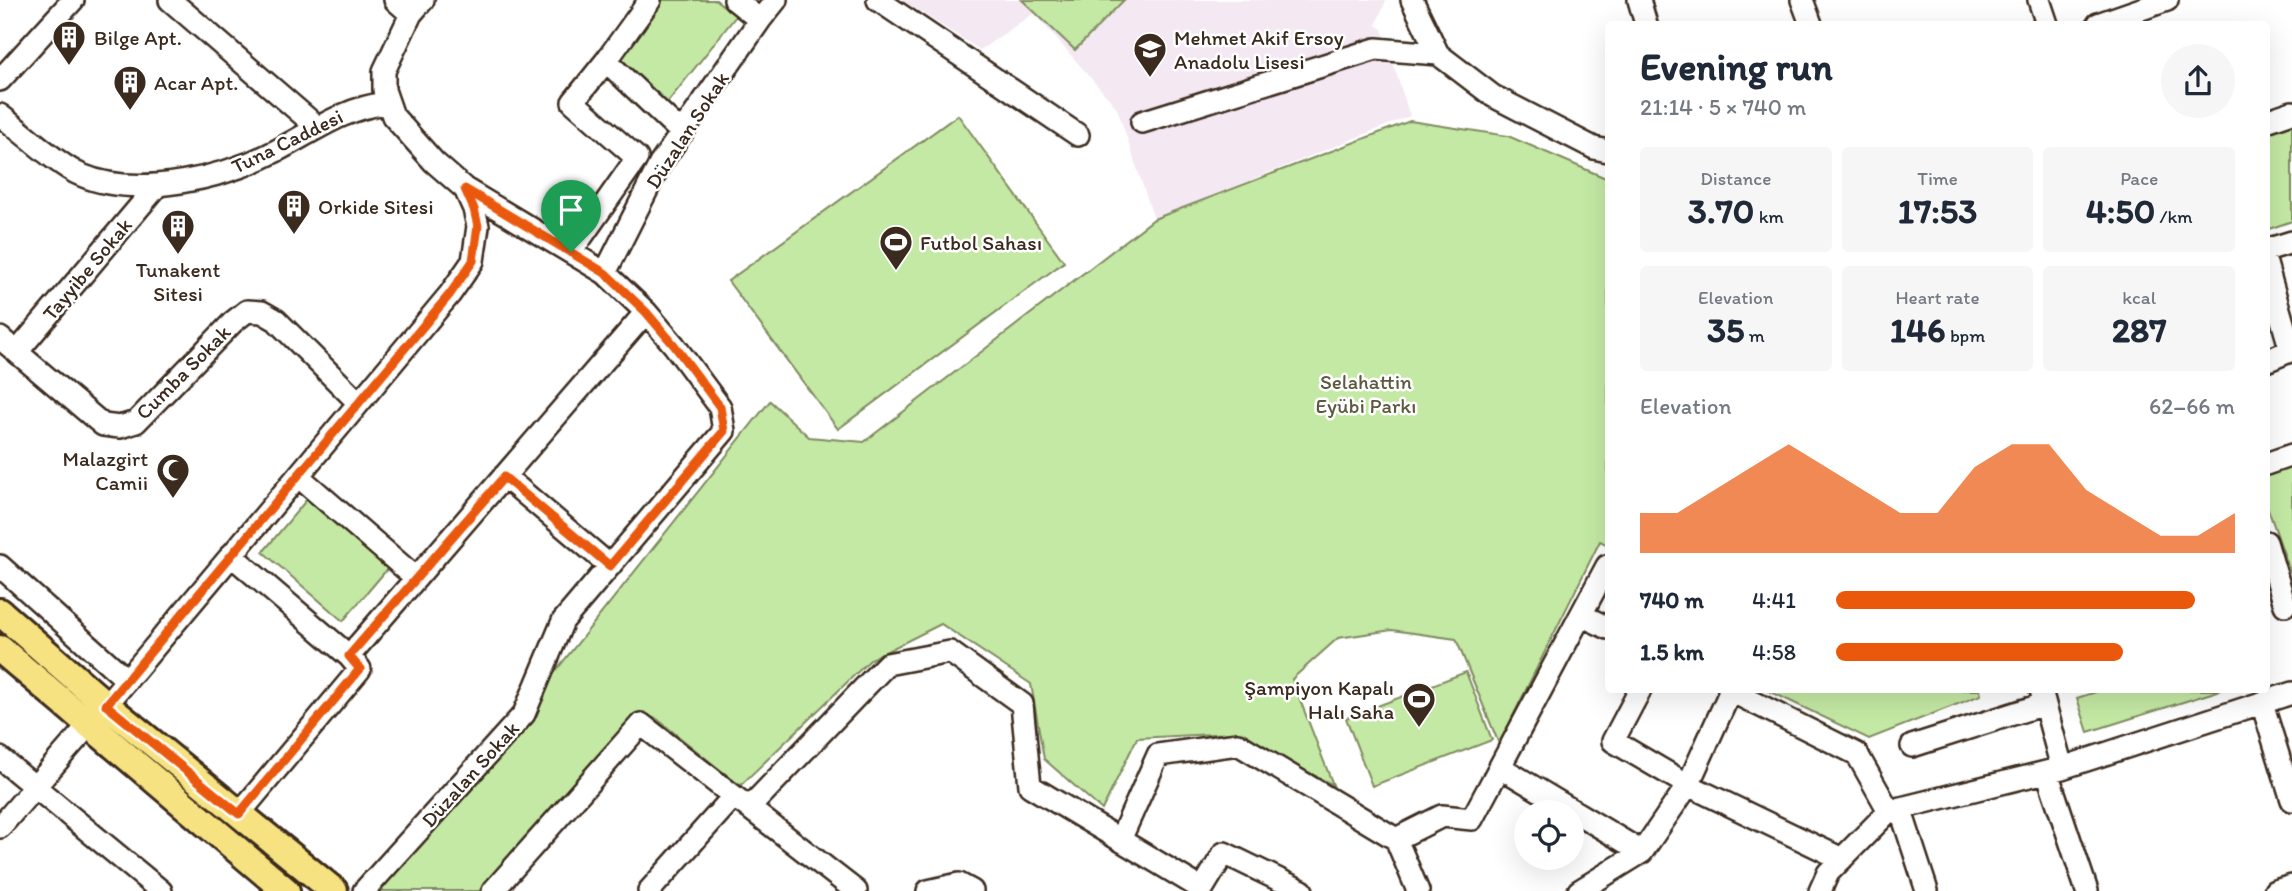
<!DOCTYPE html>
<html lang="en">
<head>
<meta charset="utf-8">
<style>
  :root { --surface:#fff; --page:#f6f6f7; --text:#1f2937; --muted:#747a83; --accent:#ea580c }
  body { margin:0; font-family:Itim,sans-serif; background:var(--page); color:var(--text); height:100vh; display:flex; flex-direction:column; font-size:26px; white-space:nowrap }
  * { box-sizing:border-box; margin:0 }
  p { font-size:23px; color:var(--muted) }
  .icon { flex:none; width:38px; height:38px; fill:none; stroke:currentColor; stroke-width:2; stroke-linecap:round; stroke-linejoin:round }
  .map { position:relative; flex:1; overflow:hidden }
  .sheet { position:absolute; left:1605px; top:21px; width:665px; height:672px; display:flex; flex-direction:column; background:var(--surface); border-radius:7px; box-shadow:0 7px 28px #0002 }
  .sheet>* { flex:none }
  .buttons { position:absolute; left:1514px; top:800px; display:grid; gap:14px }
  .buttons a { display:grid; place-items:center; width:70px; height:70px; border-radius:50%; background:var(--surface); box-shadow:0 7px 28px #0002; font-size:35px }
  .pin { position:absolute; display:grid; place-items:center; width:60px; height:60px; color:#fff; margin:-72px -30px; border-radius:50% 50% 50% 0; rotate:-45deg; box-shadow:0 0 7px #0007 }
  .pin .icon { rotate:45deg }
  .round { display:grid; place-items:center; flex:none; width:74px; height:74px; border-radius:37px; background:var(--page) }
  .head { display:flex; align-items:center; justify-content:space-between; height:119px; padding:0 35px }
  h1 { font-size:38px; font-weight:800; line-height:52px }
  .metrics { display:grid; grid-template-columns:repeat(3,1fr); gap:10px; height:119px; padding:7px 35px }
  .metrics div { display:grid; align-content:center; border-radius:7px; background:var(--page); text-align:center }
  .metrics b { font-size:35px; font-weight:800 }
  .metrics small { font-size:19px; font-weight:400 }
  .metrics p { font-size:19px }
  .chart { height:196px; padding:14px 35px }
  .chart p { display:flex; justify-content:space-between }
  .chart svg { width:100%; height:126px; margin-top:7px; fill:var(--accent); opacity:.7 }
  ul { padding:0 35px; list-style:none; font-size:23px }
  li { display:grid; grid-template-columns:112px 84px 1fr; align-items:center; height:52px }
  li i { height:18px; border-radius:9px; background:var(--accent) }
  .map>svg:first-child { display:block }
  .built { fill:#f4e8f3 }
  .green { fill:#c4e9a4; stroke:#808a61; stroke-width:2 }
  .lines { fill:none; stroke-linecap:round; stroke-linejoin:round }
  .minor-casing { stroke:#3b2a1e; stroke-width:26 }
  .major-casing { stroke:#3b2a1e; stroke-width:32 }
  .minor { stroke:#fff; stroke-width:21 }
  .major { stroke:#f7e281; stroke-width:26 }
  .route-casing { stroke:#fff; stroke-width:14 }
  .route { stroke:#ea580c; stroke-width:9 }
  .labels { text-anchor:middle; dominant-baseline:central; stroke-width:5; stroke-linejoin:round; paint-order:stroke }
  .poi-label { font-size:21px; fill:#3b2a1e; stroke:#fff; text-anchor:start }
  .street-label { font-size:21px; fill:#3b2a1e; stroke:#fff }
  .park-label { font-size:21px; fill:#5d5a40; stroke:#fff }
</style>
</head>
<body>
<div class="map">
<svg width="2292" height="891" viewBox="0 0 2292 891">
  <rect width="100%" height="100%" fill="#fff"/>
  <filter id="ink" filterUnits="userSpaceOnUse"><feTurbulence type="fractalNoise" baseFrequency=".0143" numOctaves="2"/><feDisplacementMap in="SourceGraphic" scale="14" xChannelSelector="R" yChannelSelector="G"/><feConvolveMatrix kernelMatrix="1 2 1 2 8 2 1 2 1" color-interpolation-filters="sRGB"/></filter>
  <g filter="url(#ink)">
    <!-- built -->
    <path class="built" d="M902,0H1386L1376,25L1382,29L1410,116L1154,219L1117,108L1034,13L980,50Z"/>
    <!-- green -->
    <path class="green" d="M660,0H716L736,16L667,103L613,60Z
      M1022,0H1124L1075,50Z
      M958,115L1064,262L838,429L728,281Z
      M1410,121L1508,136L1608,179V545L1600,541L1499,744L1456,639L1392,630L1338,638L1292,679L1333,785L1233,733L1137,738L1102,810L1044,759L1031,684L941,624L871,659L740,786L657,719L638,714L479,891H381L770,401L809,437L864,442L1154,219Z
      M2292,125V221L2269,229L2266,220V134Z
      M2292,467V577L2266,503V476Z
      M308,498L389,567L343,621L263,552Z
      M1466,672L1492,740L1372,786L1346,718Z
      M1767,690H1980L1981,695L1869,739Z
      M2102,690H2221L2088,732L2077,698Z"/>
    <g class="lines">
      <defs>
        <path id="minor" d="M170,0L316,126
          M395,0L411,14
          M650,0L606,61L682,133
          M735,0L760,20
          M878,0L1078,135
          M1412,0L1438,54L1493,96L1594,148L1608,151
          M1639,0L1646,24
          M1802,0L1811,24
          M2039,0L2047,24
          M2098,24L2167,0
          M0,80L73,0
          M0,115C21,131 59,166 81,175C137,199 224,178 276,151C314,131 344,108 387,103
          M2266,121L2292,112
          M1142,122L1376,49L1438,54
          M465,189L605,273
          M2266,250L2292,242
          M571,252L637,158L573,102L606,61
          M2266,264L2291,351
          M0,338L103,425L120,427L136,422L233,322L247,311L262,312L276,320L359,403
          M17,352L157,186
          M2266,361L2292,350
          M2266,464L2292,455
          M298,476L416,578
          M504,476L610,566
          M2266,542L2285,605
          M231,555L349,656L646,312
          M0,566L127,680
          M1581,615L1608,628
          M1640,690L1613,741L1688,785L1731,690
          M1729,690L1857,754L1889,811
          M2041,690L2062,768
          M2262,703L2292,800
          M1912,746L2044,704
          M0,758L161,891
          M1500,767L1642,852
          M2047,772L2087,891
          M749,808L887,664L950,652L1022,704L1030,786L1202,889
          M1900,808L1927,891
          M239,814L360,669L349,656
          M0,827L106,705L359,403L450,294L473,261L478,226L474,209L465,189L434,162L393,116L384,90V71L411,14L423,0
          M1120,840L1158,755L1238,744L1396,839
          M364,891L524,714L563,621L724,431L720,407L674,345L646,312L605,273L660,164L760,20L776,0
          M493,891L641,724L856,891
          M649,891L734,796
          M928,891L959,884L972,891
          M1201,891L1224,853L1302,891
          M1418,891L1396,839L1442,816L1472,819L1607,566
          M1579,891L1642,852L1688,785L1842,859
          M1820,891L1828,873L1889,811L2062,768L2292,693
          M2275,891L2292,886"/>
        <path id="major" d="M0,612L106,705L334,891
          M0,649L286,891"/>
      </defs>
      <!-- minor casing -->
      <use href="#minor" class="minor-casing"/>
      <!-- major casing -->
      <use href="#major" class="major-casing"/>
      <!-- minor -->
      <use href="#minor" class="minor"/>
      <!-- major -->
      <use href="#major" class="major"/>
    </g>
  </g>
  <g class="lines" filter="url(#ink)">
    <defs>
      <path id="route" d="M465,189L605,273L646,312L674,345L720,407L724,431L610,566L504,477L349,656L360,669L239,814L106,705L450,294L473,261L478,226L474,209Z"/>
    </defs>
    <!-- route casing -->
    <use href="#route" class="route-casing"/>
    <!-- route -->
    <use href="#route" class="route"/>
  </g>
  <!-- icons -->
  <defs>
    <symbol id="building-pin" viewBox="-11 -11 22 30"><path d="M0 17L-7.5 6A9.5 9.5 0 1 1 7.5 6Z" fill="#3b2a1e" stroke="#fff"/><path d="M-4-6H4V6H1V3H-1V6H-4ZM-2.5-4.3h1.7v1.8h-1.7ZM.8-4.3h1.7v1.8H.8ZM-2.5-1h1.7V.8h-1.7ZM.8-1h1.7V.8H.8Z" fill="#fff"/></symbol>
    <symbol id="school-pin" viewBox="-11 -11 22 30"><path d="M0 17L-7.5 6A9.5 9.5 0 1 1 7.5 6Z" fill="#3b2a1e" stroke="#fff"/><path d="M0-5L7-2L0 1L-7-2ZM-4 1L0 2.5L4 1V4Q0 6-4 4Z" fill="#fff"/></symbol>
    <symbol id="stadium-pin" viewBox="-11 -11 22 30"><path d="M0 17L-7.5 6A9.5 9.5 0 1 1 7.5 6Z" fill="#3b2a1e" stroke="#fff"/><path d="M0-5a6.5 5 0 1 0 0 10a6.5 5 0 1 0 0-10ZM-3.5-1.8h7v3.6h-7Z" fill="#fff"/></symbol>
    <symbol id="mosque-pin" viewBox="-11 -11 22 30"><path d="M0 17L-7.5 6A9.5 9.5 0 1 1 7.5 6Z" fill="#3b2a1e" stroke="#fff"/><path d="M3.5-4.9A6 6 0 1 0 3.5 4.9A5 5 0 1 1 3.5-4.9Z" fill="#fff"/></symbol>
  </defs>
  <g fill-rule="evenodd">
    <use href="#building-pin" x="50" y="18" width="38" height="52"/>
    <use href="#school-pin" x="1131" y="30" width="38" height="52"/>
    <use href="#building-pin" x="111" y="63" width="38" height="52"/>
    <use href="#building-pin" x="275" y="187" width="38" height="52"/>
    <use href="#building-pin" x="159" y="207" width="38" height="52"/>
    <use href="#stadium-pin" x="877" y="223" width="38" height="52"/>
    <use href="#mosque-pin" x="154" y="451" width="38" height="52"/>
    <use href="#stadium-pin" x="1400" y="680" width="38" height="52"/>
  </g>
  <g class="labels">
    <!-- poi labels -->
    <g class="poi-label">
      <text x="94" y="37">Bilge Apt.</text>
      <text x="1174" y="37">Mehmet Akif Ersoy<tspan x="1174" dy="24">Anadolu Lisesi</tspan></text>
      <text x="154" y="82">Acar Apt.</text>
      <text x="318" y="206">Orkide Sitesi</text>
      <text x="920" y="242">Futbol Sahası</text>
      <text x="178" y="269" text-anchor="middle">Tunakent<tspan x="178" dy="24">Sitesi</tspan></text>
      <text x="148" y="458" text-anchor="end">Malazgirt<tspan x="148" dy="24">Camii</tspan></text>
      <text x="1394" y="687" text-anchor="end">Şampiyon Kapalı<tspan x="1394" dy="24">Halı Saha</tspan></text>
    </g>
    <!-- street labels -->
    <g class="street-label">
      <text transform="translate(687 130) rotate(-57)">Düzalan Sokak</text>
      <text transform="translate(287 141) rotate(-26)">Tuna Caddesi</text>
      <text transform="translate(87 269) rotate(-50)">Tayyibe Sokak</text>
      <text transform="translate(183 372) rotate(-45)">Cumba Sokak</text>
      <text transform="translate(470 774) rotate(-48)">Düzalan Sokak</text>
    </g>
    <!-- park labels -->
    <g class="park-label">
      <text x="1366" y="381">Selahattin<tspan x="1366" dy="24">Eyübi Parkı</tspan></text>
    </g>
  </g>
</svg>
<div class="buttons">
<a><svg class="icon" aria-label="locate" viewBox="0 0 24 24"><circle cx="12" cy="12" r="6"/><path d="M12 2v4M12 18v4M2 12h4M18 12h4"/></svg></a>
</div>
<div class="pin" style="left:571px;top:252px;background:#1e9e55"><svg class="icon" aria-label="arrive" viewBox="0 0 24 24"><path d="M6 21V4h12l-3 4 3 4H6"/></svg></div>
<section class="sheet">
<div class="head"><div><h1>Evening run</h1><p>21:14 · 5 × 740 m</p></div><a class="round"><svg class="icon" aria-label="share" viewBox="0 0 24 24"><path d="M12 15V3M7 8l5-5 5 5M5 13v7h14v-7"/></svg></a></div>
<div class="metrics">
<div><p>Distance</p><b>3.70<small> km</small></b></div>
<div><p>Time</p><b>17:53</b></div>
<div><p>Pace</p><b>4:50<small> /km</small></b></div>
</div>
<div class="metrics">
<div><p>Elevation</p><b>35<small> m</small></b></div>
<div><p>Heart rate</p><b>146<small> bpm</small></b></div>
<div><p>kcal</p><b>287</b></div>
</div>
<div class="chart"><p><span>Elevation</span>62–66 m</p>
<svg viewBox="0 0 160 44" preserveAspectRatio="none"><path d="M0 44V30L10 30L20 22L30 14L40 6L50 14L60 22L70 30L80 30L90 14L100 6L110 6L120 22L130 30L140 38L150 38L160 30V44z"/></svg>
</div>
<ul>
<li><b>740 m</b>4:41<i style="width:90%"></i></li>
<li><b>1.5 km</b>4:58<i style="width:72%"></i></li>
</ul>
</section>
</div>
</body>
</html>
